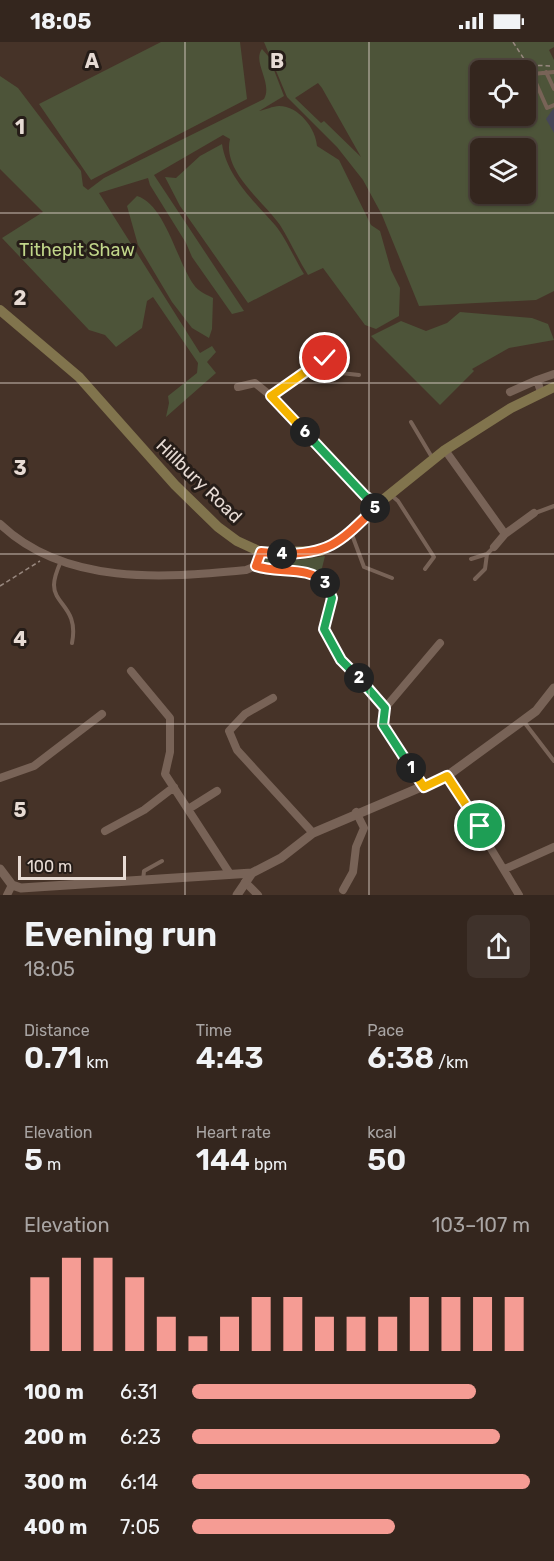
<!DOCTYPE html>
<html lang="en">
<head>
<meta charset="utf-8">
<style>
  :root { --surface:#34261e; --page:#3f322b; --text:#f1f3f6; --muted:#a9a5a4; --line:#4e433c; --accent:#f59c94 }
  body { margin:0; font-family:Rubik,sans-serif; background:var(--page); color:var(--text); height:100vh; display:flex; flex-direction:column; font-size:22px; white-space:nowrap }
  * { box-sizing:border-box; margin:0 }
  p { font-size:20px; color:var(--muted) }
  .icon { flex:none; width:33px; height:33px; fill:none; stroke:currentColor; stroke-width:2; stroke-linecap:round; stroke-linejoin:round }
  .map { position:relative; height:853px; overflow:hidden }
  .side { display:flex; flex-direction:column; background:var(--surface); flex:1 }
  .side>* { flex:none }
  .controls { position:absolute; left:470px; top:18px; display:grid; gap:12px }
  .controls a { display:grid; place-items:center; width:66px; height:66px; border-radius:9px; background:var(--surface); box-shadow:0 2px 4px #0004,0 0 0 2px var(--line); font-size:30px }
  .scale { position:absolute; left:18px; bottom:15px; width:108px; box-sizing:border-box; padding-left:6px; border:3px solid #e7dbd4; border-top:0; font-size:16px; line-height:21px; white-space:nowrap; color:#e7dbd4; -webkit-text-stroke:4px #261d18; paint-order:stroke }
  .pin { position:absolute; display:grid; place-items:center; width:51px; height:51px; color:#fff; margin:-26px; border:3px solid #fff; border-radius:50%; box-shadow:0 2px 6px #0007 }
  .km { position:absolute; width:30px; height:30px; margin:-15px; border-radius:50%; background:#222; color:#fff; font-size:16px; line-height:30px; text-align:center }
  .round { display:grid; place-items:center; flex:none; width:63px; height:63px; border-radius:9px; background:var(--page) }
  .overview { display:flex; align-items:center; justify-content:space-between; height:102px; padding:0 24px }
  h1 { font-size:33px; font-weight:600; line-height:45px }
  .metrics { display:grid; grid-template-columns:repeat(3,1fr); gap:9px; height:102px; padding:6px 24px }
  .metrics div { display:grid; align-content:center }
  .metrics b { font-size:30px; font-weight:600 }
  .metrics small { font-size:16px; font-weight:400 }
  .metrics p { font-size:16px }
  .chart { height:168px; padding:12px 24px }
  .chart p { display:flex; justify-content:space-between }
  .chart svg { width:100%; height:108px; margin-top:6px; stroke:var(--accent); stroke-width:6 }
  ul { padding:0 24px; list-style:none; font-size:20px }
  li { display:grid; grid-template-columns:96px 72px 1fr; align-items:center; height:45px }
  li i { height:15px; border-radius:8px; background:var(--accent) }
  .status { display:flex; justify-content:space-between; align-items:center; height:42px; padding:0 30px; background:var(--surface); direction:ltr }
  .status svg { height:16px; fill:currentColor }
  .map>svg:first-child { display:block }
  .green { fill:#4d5439; fill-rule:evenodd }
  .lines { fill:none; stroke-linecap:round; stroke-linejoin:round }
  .path { stroke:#98887f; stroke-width:1.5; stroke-dasharray:4.5 3; stroke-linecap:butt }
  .service { stroke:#786357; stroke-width:4 }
  .minor { stroke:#786357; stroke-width:8 }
  .tertiary { stroke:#786357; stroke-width:9 }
  .secondary { stroke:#81744d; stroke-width:10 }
  .wall { fill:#464657 }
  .split-1-casing { stroke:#fff; stroke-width:12 }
  .split-2-casing { stroke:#fff; stroke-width:12 }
  .split-3-casing { stroke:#fff; stroke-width:12 }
  .split-4-casing { stroke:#fff; stroke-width:12 }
  .split-5-casing { stroke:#fff; stroke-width:12 }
  .split-6-casing { stroke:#fff; stroke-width:12 }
  .split-7-casing { stroke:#fff; stroke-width:12 }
  .split-1 { stroke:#f5b400; stroke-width:8 }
  .split-2 { stroke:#22a559; stroke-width:8 }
  .split-3 { stroke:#22a559; stroke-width:8 }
  .split-4 { stroke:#f0652b; stroke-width:8 }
  .split-5 { stroke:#f0652b; stroke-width:8 }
  .split-6 { stroke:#22a559; stroke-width:8 }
  .split-7 { stroke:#f5b400; stroke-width:8 }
  .grid { fill:none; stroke:#e7dbd4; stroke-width:1.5; stroke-opacity:0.55 }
  .labels { text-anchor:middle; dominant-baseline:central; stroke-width:6; stroke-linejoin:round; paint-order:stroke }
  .park-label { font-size:18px; fill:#c1d68a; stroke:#261d18 }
  .street-label { font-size:18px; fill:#e7dbd4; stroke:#261d18 }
  .grid-label { font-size:20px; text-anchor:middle; font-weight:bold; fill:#e7dbd4; stroke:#261d18; stroke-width:6; stroke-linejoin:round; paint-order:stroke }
</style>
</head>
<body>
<div class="status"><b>18:05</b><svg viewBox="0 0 49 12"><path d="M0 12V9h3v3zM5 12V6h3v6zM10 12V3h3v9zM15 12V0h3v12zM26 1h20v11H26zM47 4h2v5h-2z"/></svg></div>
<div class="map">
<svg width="554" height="853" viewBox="0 0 554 853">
  <rect width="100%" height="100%" fill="#463328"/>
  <!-- green -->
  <path class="green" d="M161,0H240L247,57L91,138L39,62Z
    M264,0H554V5L549,8L554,18V249L536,258L419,264L382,173L363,138L337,105L287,55ZM480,28H525V74H480ZM318,41L322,46L361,115L324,79L321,81L295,56ZM480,106H525V152H480Z
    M262,7L269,15L284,54L259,69C265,68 273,64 279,64C299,64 316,87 317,104L339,118L371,183L380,189L391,228L400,246L399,274L376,287L365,283L323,226L308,233C298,217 290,199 280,183C263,159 222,129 230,97L223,93L154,133L244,269L232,272L192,215L186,201L150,143L148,136L99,151L200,311L212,304L216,310L207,320L216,331L166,375L169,361L168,354L197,331L198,321L153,255L147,259L142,286L116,305L105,293L89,288L2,196L43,170L0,127V34L18,46L81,129L83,144L88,148L104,136L264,57C273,41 252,20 262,7Z
    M222,102C227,135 254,159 275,183C286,196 295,218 304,232L248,261L180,164L165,135L176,136L200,114Z
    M137,154C165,162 177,220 194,243C198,249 207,253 213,256L212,287L209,296L192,286L172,260L138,203L127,164Z
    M460,270L532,276L548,282L554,298L509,306L472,327L474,329L440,363L371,294L401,279L426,289L447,281Z
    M325,514L321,530L264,522L265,517L298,518Z"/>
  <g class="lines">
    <!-- path -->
    <path class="path" d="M513,0L528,23L553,24
      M0,544L40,519
      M384,673L383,683L419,738"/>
    <!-- service -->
    <path class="service" d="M546,30L554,47
      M554,30L532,32L547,66L554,63
      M326,316L341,331L359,333
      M411,380L433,417
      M391,453L398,459L434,515L425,527
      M535,471L554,464
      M351,490L364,525L392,536
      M471,517L487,512L493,506
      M61,519C58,526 54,535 54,543C54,563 79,566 72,601
      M475,537L485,527L487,512
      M524,680L554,719
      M143,839L144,829L162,819"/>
    <!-- minor -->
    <path class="minor" d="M537,338L554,332
      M238,345L255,341L271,354L365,454L378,462
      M510,350L537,338L541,350
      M271,354L325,316
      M445,408L505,492
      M0,482C65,544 163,536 246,528L256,524L261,510
      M494,505L505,492L534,471
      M256,524C275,530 304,524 319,535C343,553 323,567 324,586C326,607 370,650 385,666L440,601
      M131,629L170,676V710L165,732L230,832
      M273,656L245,672L229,689L237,708L313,791
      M447,734L519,853
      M0,736L34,724L102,672
      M190,766L217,749
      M105,789L144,768L174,745
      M505,827L554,805
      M245,840L258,853
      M343,848L353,830L356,805L364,786L356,770
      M7,853L12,843"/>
    <!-- tertiary -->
    <path class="tertiary" d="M0,827L12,843L21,846L252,831L281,816L313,791L447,734L536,669L554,646
      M237,853L252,831"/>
    <!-- secondary -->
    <path class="secondary" d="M0,268L79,335L175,443L218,485L237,499L261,510L321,509L345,495L378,462L445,408L511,366L554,345"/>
  </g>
  <!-- wall -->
  <path class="wall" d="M553,67H554V91L546,77Z"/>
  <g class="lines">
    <defs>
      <path id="split-1" d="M411,726L424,745L447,734L480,784"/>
      <path id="split-2" d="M359,636L385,666L383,683L411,726"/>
      <path id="split-3" d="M325,541L332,556L324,587L341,618L359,636"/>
      <path id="split-4" d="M282,512L261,510L256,524C278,532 308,523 325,541"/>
      <path id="split-5" d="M282,512C331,512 341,499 375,466"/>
      <path id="split-6" d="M305,390L365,454L378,462L375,466"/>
      <path id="split-7" d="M305,390L271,354L325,316"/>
    </defs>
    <!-- split-1 casing -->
    <use href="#split-1" class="split-1-casing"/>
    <!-- split-2 casing -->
    <use href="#split-2" class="split-2-casing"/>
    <!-- split-3 casing -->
    <use href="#split-3" class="split-3-casing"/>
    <!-- split-4 casing -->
    <use href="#split-4" class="split-4-casing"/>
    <!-- split-5 casing -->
    <use href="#split-5" class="split-5-casing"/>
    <!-- split-6 casing -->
    <use href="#split-6" class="split-6-casing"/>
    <!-- split-7 casing -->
    <use href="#split-7" class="split-7-casing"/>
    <!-- split-1 -->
    <use href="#split-1" class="split-1"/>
    <!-- split-2 -->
    <use href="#split-2" class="split-2"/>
    <!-- split-3 -->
    <use href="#split-3" class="split-3"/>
    <!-- split-4 -->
    <use href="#split-4" class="split-4"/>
    <!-- split-5 -->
    <use href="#split-5" class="split-5"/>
    <!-- split-6 -->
    <use href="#split-6" class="split-6"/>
    <!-- split-7 -->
    <use href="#split-7" class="split-7"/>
  </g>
  <!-- grid -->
  <path class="grid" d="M185,0V853M369,0V853M0,171H554M0,341H554M0,512H554M0,682H554"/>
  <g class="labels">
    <!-- park labels -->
    <g class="park-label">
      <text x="77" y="208">Tithepit Shaw</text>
    </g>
    <!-- street labels -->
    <g class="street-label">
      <text transform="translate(199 439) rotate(44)">Hillbury Road</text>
    </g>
  </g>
  <g class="grid-label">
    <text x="92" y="26">A</text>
    <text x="277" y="26">B</text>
    <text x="20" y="92">1</text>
    <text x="20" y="263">2</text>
    <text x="20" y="433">3</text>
    <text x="20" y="604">4</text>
    <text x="20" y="775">5</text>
  </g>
</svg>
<div class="controls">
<a><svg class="icon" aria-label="locate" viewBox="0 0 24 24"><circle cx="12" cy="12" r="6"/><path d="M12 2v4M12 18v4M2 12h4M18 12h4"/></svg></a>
<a><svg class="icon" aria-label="layers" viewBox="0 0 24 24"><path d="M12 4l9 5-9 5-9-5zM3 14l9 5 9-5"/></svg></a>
</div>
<div class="scale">100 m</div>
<div class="pin" style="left:480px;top:784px;background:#1e9e55"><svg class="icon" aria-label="arrive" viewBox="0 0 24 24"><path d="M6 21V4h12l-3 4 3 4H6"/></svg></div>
<div class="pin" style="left:325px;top:316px;background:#d93025"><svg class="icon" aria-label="check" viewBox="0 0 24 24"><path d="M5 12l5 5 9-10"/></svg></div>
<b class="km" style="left:411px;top:726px">1</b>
<b class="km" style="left:359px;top:636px">2</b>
<b class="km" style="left:325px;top:541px">3</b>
<b class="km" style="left:282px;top:512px">4</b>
<b class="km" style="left:375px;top:466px">5</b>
<b class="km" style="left:305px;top:390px">6</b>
</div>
<section class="side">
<div class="overview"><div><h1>Evening run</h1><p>18:05</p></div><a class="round"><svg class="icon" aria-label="share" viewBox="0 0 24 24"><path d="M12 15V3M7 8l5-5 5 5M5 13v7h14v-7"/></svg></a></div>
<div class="metrics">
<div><p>Distance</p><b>0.71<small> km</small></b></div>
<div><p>Time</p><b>4:43</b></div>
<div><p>Pace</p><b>6:38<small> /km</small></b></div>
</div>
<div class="metrics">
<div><p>Elevation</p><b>5<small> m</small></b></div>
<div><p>Heart rate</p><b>144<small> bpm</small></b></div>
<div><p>kcal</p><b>50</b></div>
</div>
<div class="chart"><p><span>Elevation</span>103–107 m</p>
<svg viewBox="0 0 160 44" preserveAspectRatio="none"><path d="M5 44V14M15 44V6M25 44V6M35 44V14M45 44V30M55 44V38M65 44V30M75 44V22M85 44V22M95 44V30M105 44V30M115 44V30M125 44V22M135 44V22M145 44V22M155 44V22"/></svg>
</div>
<ul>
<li><b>100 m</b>6:31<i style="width:84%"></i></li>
<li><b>200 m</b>6:23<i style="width:91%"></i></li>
<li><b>300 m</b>6:14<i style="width:100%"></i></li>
<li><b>400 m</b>7:05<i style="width:60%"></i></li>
</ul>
</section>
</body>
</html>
